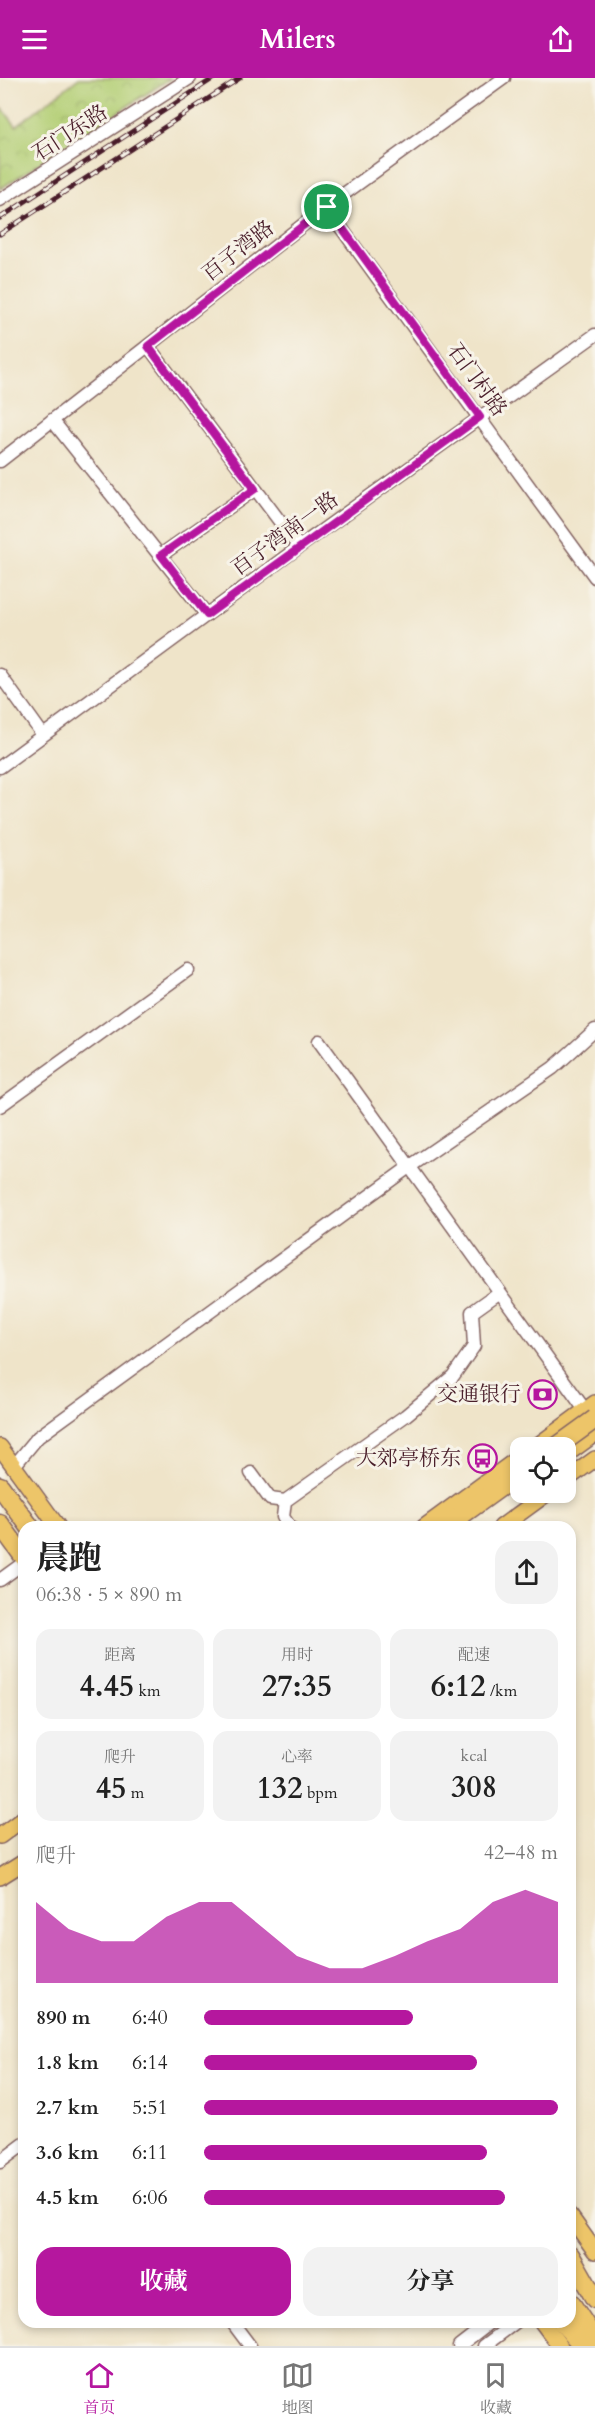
<!DOCTYPE html>
<html lang="zh">
<head>
<meta charset="utf-8">
<style>
  :root { --surface:#fff; --page:#f2f2f2; --text:#222; --muted:#767676; --line:#e0e0e0; --accent:#b5179e }
  body { margin:0; font-family:Cardo,"Noto Serif SC",serif; background:var(--page); color:var(--text); height:100vh; display:flex; flex-direction:column; font-size:22px; white-space:nowrap }
  * { box-sizing:border-box; margin:0 }
  p { font-size:20px; color:var(--muted) }
  .icon { flex:none; width:33px; height:33px; fill:none; stroke:currentColor; stroke-width:2; stroke-linecap:round; stroke-linejoin:round }
  .map { position:relative; flex:1; overflow:hidden }
  .side { position:absolute; left:18px; top:1443px; width:558px; height:807px; display:flex; flex-direction:column; background:var(--surface); border-radius:18px; box-shadow:0 3px 9px #0003 }
  .side>* { flex:none }
  .tools { position:absolute; left:510px; top:1359px; display:grid; gap:12px }
  .tools a { display:grid; place-items:center; width:66px; height:66px; border-radius:12px; background:var(--surface); box-shadow:0 3px 9px #0003; font-size:30px }
  .pin { position:absolute; display:grid; place-items:center; width:51px; height:51px; color:#fff; margin:-26px; border:3px solid #fff; border-radius:50%; box-shadow:0 2px 6px #0007 }
  .round { display:grid; place-items:center; flex:none; width:63px; height:63px; border-radius:18px; background:var(--page) }
  .summary { display:flex; align-items:center; justify-content:space-between; height:102px; padding:0 18px }
  h1 { font-size:33px; font-weight:700; line-height:45px }
  .stats { display:grid; grid-template-columns:repeat(3,1fr); gap:9px; height:102px; padding:6px 18px }
  .stats div { display:grid; align-content:center; border-radius:15px; background:var(--page); text-align:center }
  .stats b { font-size:30px; font-weight:700 }
  .stats small { font-size:16px; font-weight:400 }
  .stats p { font-size:16px }
  .chart { height:168px; padding:12px 18px }
  .chart p { display:flex; justify-content:space-between }
  .chart svg { width:100%; height:108px; margin-top:6px; fill:var(--accent); opacity:.7 }
  .button { display:flex; gap:12px; margin-top:auto; padding:12px 18px }
  .button a { flex:1; height:69px; border-radius:18px; background:var(--accent); color:#fff; font-size:24px; font-weight:700; line-height:69px; text-align:center }
  .button a+a { background:var(--page); color:var(--text) }
  ul { padding:0 18px; list-style:none; font-size:20px }
  li { display:grid; grid-template-columns:96px 72px 1fr; align-items:center; height:45px }
  li i { height:15px; border-radius:8px; background:var(--accent) }
  header { display:flex; justify-content:space-between; align-items:center; height:78px; padding:0 18px; background:var(--accent); color:#fff; font-size:27px; font-weight:700 }
  .tab-bar { display:flex; justify-content:space-around; align-items:center; height:84px; border-top:2px solid var(--line); background:var(--surface); font-size:16px; color:var(--muted) }
  .tab-bar a { display:grid; justify-items:center; gap:3px }
  .tab-bar .active { color:var(--accent) }
  .map>svg:first-child { display:block }
  .park { fill:url(#park-crowns); stroke:#7f7750; stroke-width:1.5 }
  .lines { fill:none; stroke-linecap:round; stroke-linejoin:round }
  .minor-casing { stroke:#846462; stroke-width:15 }
  .major-casing { stroke:#846462; stroke-width:18 }
  .highway-casing { stroke:#846462; stroke-width:21 }
  .minor { stroke:#fff; stroke-width:12 }
  .major { stroke:#edc569; stroke-width:15 }
  .highway { stroke:#edc569; stroke-width:18 }
  .rail-casing { stroke:#4a1f2b; stroke-width:5 }
  .rail { stroke:#f7f3e8; stroke-width:3; stroke-dasharray:9; stroke-linecap:butt }
  .highway-bridge-casing { stroke:#846462; stroke-width:21; stroke-linecap:butt }
  .highway-bridge { stroke:#edc569; stroke-width:18 }
  .route-casing { stroke:#fff; stroke-width:12 }
  .route { stroke:#b5179e; stroke-width:8 }
  .labels { text-anchor:middle; dominant-baseline:central; stroke-width:6; stroke-linejoin:round; paint-order:stroke }
  .street-label { font-size:21px; fill:#4a1f2b; stroke:#f7f3e8 }
  .poi-label { font-size:21px; fill:#4a1f2b; stroke:#f7f3e8; text-anchor:end }
</style>
</head>
<body>
<header><svg class="icon" aria-label="menu" viewBox="0 0 24 24"><path d="M4 6h16M4 12h16M4 18h16"/></svg>Milers<svg class="icon" aria-label="share" viewBox="0 0 24 24"><path d="M12 15V3M7 8l5-5 5 5M5 13v7h14v-7"/></svg></header>
<div class="map">
<svg width="595" height="2268" viewBox="0 0 595 2268">
  <defs>
    <pattern id="park-crowns" width="20" height="18" patternUnits="userSpaceOnUse" patternTransform="scale(1.5)"><rect width="20" height="18" fill="#b4cf76"/><path d="M2 6a3 3 0 1 1 6 0M12 15a3 3 0 1 1 6 0" fill="none" stroke="#9cb166"/></pattern>
  </defs>
  <rect width="100%" height="100%" fill="#f7f3e8"/>
  <filter id="ink" filterUnits="userSpaceOnUse"><feTurbulence type="fractalNoise" baseFrequency=".0167" numOctaves="2"/><feDisplacementMap in="SourceGraphic" scale="12" xChannelSelector="R" yChannelSelector="G"/><feConvolveMatrix kernelMatrix="1 2 1 2 8 2 1 2 1" color-interpolation-filters="sRGB"/></filter>
  <filter id="wash" filterUnits="userSpaceOnUse"><feTurbulence type="fractalNoise" baseFrequency=".008" numOctaves="4" result="noise"/><feDisplacementMap in="SourceGraphic" scale="24" xChannelSelector="R" yChannelSelector="G"/><feGaussianBlur stdDeviation="1.35" result="paint"/><feColorMatrix in="noise" values="0 0 0 0 0 0 0 0 0 0 0 0 0 0 0 0 0 1.4 0 .05"/><feComposite in="paint" operator="in"/></filter>
  <g filter="url(#wash)">
    <rect width="100%" height="100%" fill="#efe4c9"/>
    <!-- park -->
    <path class="park" d="M79,0H171L0,111V32L3,31L16,48Z"/>
  </g>
  <g filter="url(#ink)">
    <g class="lines">
      <defs>
        <path id="minor" d="M0,122L190,0
          M326,129L595,499
          M148,268L299,469
          M52,342L207,537
          M0,383L326,129L504,0
          M161,477L255,411
          M0,597L43,657
          M0,689L299,469L595,257
          M319,963L590,1339
          M0,1028L188,892
          M14,1388L38,1359L409,1089L553,990L595,952
          M251,1395L270,1421L285,1423L405,1338L453,1298L474,1268L472,1234L500,1214
          M285,1423L283,1439L290,1449
          M0,1502L22,1486
          M0,2084L24,2066
          M232,2244L250,2268
          M459,2268L490,2244
          M484,2268L516,2244"/>
        <path id="major" d="M0,1369L58,1449
          M534,1370L595,1325
          M566,1402L595,1381
          M424,1449L520,1379
          M501,1449L549,1414
          M0,1758L24,1740
          M0,1799L24,1784
          M570,2138L595,2173
          M542,2244L560,2268"/>
        <path id="highway" d="M566,1375L595,1354
          M0,1408L30,1449
          M0,1446L24,1479
          M445,1449L520,1395
          M570,2177L595,2221
          M570,2224L595,2262
          M562,2244L583,2268"/>
      </defs>
      <!-- minor casing -->
      <use href="#minor" class="minor-casing"/>
      <!-- major casing -->
      <use href="#major" class="major-casing"/>
      <!-- highway casing -->
      <use href="#highway" class="highway-casing"/>
      <!-- minor -->
      <use href="#minor" class="minor"/>
      <!-- major -->
      <use href="#major" class="major"/>
      <!-- highway -->
      <use href="#highway" class="highway"/>
      <defs>
        <path id="rail" d="M0,140L214,0
          M0,156L240,0"/>
      </defs>
      <!-- rail casing -->
      <use href="#rail" class="rail-casing"/>
      <!-- rail -->
      <use href="#rail" class="rail"/>
      <defs>
        <path id="highway-bridge" d="M555,1370L595,1341"/>
      </defs>
      <!-- highway-bridge casing -->
      <use href="#highway-bridge" class="highway-bridge-casing"/>
      <!-- highway-bridge -->
      <use href="#highway-bridge" class="highway-bridge"/>
    </g>
  </g>
  <g class="lines" filter="url(#ink)">
    <defs>
      <path id="route" d="M327,129L480,339L207,537L161,477L255,411L148,268Z"/>
    </defs>
    <!-- route casing -->
    <use href="#route" class="route-casing"/>
    <!-- route -->
    <use href="#route" class="route"/>
  </g>
  <!-- icons -->
  <defs>
    <symbol id="bank-ring" viewBox="-11 -11 22 22"><circle r="9.5" fill="#f7f3e8" stroke="#b5179e" stroke-width="1.5"/><path d="M-6-4H6V4H-6ZM0-2.3a2.3 2.3 0 1 0 0 4.6a2.3 2.3 0 1 0 0-4.6Z" fill="#b5179e"/></symbol>
    <symbol id="bus-ring" viewBox="-11 -11 22 22"><circle r="9.5" fill="#f7f3e8" stroke="#b5179e" stroke-width="1.5"/><path d="M-5-6H5V4H4V6H2V4H-2V6H-4V4H-5ZM-3.5-4V0h7V-4ZM-3.5 1.2v1.5H-2V1.2ZM2 1.2v1.5H3.5V1.2Z" fill="#b5179e"/></symbol>
  </defs>
  <g fill-rule="evenodd">
    <use href="#bank-ring" x="526" y="1300" width="33" height="33"/>
    <use href="#bus-ring" x="466" y="1364" width="33" height="33"/>
  </g>
  <g class="labels">
    <!-- street labels -->
    <g class="street-label">
      <text transform="translate(70 55) rotate(-33)">石门东路</text>
      <text transform="translate(238 173) rotate(-38)">百子湾路</text>
      <text transform="translate(477 302) rotate(54)">石门村路</text>
      <text transform="translate(285 456) rotate(-36)">百子湾南一路</text>
    </g>
    <!-- poi labels -->
    <g class="poi-label">
      <text x="521" y="1316">交通银行</text>
      <text x="461" y="1380">大郊亭桥东</text>
    </g>
  </g>
</svg>
<div class="tools">
<a><svg class="icon" aria-label="locate" viewBox="0 0 24 24"><circle cx="12" cy="12" r="6"/><path d="M12 2v4M12 18v4M2 12h4M18 12h4"/></svg></a>
</div>
<div class="pin" style="left:327px;top:129px;background:#1e9e55"><svg class="icon" aria-label="arrive" viewBox="0 0 24 24"><path d="M6 21V4h12l-3 4 3 4H6"/></svg></div>
<section class="side">
<div class="summary"><div><h1>晨跑</h1><p>06:38 · 5 × 890 m</p></div><a class="round"><svg class="icon" aria-label="share" viewBox="0 0 24 24"><path d="M12 15V3M7 8l5-5 5 5M5 13v7h14v-7"/></svg></a></div>
<div class="stats">
<div><p>距离</p><b>4.45<small> km</small></b></div>
<div><p>用时</p><b>27:35</b></div>
<div><p>配速</p><b>6:12<small> /km</small></b></div>
</div>
<div class="stats">
<div><p>爬升</p><b>45<small> m</small></b></div>
<div><p>心率</p><b>132<small> bpm</small></b></div>
<div><p>kcal</p><b>308</b></div>
</div>
<div class="chart"><p><span>爬升</span>42–48 m</p>
<svg viewBox="0 0 160 44" preserveAspectRatio="none"><path d="M0 44V11L10 22L20 27L30 27L40 17L50 11L60 11L70 22L80 33L90 38L100 38L110 33L120 27L130 22L140 11L150 6L160 11V44z"/></svg>
</div>
<ul>
<li><b>890 m</b>6:40<i style="width:59%"></i></li>
<li><b>1.8 km</b>6:14<i style="width:77%"></i></li>
<li><b>2.7 km</b>5:51<i style="width:100%"></i></li>
<li><b>3.6 km</b>6:11<i style="width:80%"></i></li>
<li><b>4.5 km</b>6:06<i style="width:85%"></i></li>
</ul>
<div class="button"><a>收藏</a><a>分享</a></div>
</section>
</div>
<nav class="tab-bar">
<a class="active"><svg class="icon" aria-label="home" viewBox="0 0 24 24"><path d="M3 11l9-7 9 7M6 9v11h12V9"/></svg>首页</a>
<a><svg class="icon" aria-label="map" viewBox="0 0 24 24"><path d="M3 6l6-2 6 2 6-2v14l-6 2-6-2-6 2zM9 4v14M15 6v14"/></svg>地图</a>
<a><svg class="icon" aria-label="saved" viewBox="0 0 24 24"><path d="M7 4h10v16l-5-4-5 4z"/></svg>收藏</a>
</nav>
</body>
</html>
